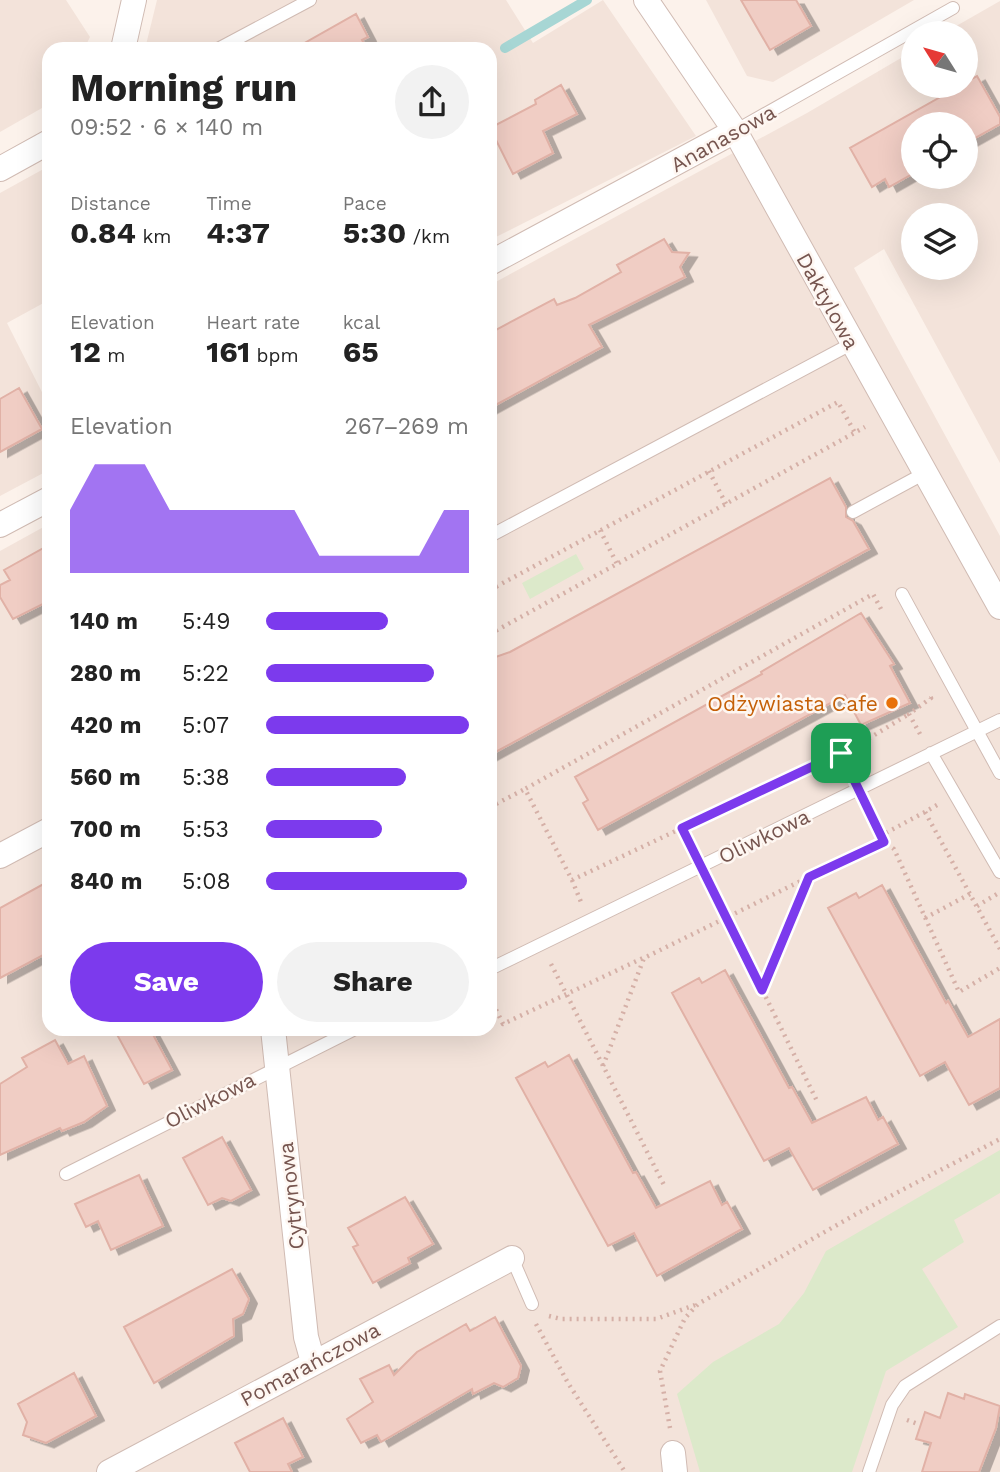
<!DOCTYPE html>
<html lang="en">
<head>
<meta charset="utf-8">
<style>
  :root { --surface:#fff; --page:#f2f2f2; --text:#222; --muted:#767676; --accent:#7c3aed }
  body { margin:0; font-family:"Work Sans",sans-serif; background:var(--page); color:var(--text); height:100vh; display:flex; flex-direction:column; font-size:26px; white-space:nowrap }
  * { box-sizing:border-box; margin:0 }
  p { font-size:23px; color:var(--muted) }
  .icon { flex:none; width:38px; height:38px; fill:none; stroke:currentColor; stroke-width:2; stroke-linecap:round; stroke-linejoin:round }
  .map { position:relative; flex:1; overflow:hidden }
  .drawer { position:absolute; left:42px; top:42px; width:455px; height:994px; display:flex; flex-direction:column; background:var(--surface); border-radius:21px; box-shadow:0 7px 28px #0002 }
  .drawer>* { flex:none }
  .needle { width:46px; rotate:307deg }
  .tools { position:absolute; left:901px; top:21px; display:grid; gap:14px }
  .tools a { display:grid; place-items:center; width:77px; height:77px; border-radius:50%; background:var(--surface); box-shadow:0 7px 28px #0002; font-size:35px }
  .pin { position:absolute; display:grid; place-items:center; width:60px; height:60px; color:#fff; margin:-30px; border-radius:14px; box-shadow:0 4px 10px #0006 }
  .round { display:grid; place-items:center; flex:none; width:74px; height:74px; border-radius:37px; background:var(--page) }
  .overview { display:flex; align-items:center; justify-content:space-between; height:119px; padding:0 28px }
  h1 { font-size:38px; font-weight:700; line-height:52px }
  .metrics { display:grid; grid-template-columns:repeat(3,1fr); gap:10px; height:119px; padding:7px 28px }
  .metrics div { display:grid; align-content:center }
  .metrics b { font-size:30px; font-weight:700 }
  .metrics small { font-size:19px; font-weight:400 }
  .metrics p { font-size:19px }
  .chart { height:196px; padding:14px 28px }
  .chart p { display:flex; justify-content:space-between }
  .chart svg { width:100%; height:126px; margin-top:7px; fill:var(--accent); opacity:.7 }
  .primary-button { display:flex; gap:14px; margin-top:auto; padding:14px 28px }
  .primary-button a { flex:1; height:80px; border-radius:42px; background:var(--accent); color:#fff; font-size:28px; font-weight:700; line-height:80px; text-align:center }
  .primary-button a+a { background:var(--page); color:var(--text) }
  ul { padding:0 28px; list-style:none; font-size:23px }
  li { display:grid; grid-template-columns:112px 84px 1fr; align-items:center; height:52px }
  li i { height:18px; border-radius:9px; background:var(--accent) }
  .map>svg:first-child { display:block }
  .residential { fill:#f3e3da; fill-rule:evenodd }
  .green { fill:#dce9ca }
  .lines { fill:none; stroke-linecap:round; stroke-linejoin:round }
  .stream { stroke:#a7d6d4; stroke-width:10 }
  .building { fill:#f0cdc4; stroke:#e1b1a6; stroke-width:2; filter:url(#shadow) }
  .lane-casing { stroke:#d0bbb3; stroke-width:14 }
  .street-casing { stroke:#d0bbb3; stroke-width:26 }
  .path { stroke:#d5b0a7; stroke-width:4.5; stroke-dasharray:2 5; stroke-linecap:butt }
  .lane { stroke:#fff; stroke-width:12 }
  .street { stroke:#fff; stroke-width:24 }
  .route-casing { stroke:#fff; stroke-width:14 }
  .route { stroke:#7c3aed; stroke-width:9 }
  .food-dot { fill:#e8710a; stroke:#fef7f2; stroke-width:2.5 }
  .labels { text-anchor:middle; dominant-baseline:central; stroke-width:5; stroke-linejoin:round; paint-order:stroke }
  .street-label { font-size:21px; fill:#76554f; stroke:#fef7f2 }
  .food-label { font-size:21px; fill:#c56008; stroke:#fef7f2; text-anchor:end }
</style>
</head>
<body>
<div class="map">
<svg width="1000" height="1472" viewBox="0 0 1000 1472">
  <defs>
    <filter id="shadow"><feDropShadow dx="8" dy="4.5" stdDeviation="0" flood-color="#0004"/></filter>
  </defs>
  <rect width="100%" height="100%" fill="#fcf2eb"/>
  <!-- residential -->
  <path class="residential" d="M0,0H66L90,37L84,49H49V104L0,132Z
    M157,0H506L533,43L603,0L696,136L490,240V49H145Z
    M706,0H914L773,82L747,76Z
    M1000,1V463L884,249L854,268L1000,536V1472H0V551L49,524V1029H490V285L807,113L913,51L914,86H966V33H944ZM914,124H966V177H914ZM914,215H966V268H914Z
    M49,166V300L7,323L49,406V470L0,496V193Z"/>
  <!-- green -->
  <path class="green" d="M576,554L584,569L530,599L522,583Z
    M1000,1150V1193L954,1220L964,1242L922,1269L958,1327L886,1371L852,1472H700L677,1394L713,1362L779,1324L804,1293L826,1251Z"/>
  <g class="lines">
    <!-- stream -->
    <path class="stream" d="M505,48L587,0"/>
  </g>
  <!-- building -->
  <path class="building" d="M741,0H796L811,26L770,50Z
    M356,14L368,37L362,40L367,49H294Z
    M977,76L1000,117V124L966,143V124H914V173L889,187L885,179L872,187L850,148L960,86H966V82Z
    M561,85L577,114L543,131L553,153L513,174L490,128L536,104L535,100Z
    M664,239L672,252L689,253L680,267L685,277L589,325L602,347L490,408V333L554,299L557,305L575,298L621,272L617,265Z
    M19,388L42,429L0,452V399Z
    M830,478L846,507V517L853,521L869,549L490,755V659L510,652Z
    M49,545V601L13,619L0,597V585L10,580L4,570Z
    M861,613L894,664L890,666L910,703L861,725L845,695L598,830L583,803L588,800L575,777L762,674L761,672Z
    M49,881V952L0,978V908Z
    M882,885L946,1003L948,1001L968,1037L1000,1019V1088L969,1105L945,1062L920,1076L828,908L856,893L859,898Z
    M725,970L789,1088L792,1087L812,1123L866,1097L878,1120L883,1117L898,1144L813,1190L789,1148L764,1161L672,993L699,978L702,983Z
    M114,1029H150L172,1070L144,1084Z
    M55,1040L68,1064L84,1056L107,1106L84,1122L62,1131L60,1128L0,1155V1084L27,1067L22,1058Z
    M569,1055L633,1173L636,1172L656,1208L710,1181L722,1205L727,1202L742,1229L657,1276L634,1233L608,1246L516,1078L545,1062L548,1067Z
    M222,1137L251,1190L231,1201L222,1198L208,1205L183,1158Z
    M139,1175L163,1226L111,1250L98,1221L86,1227L75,1204Z
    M405,1197L433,1244L408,1258L410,1263L373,1283L353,1247L358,1245L348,1228Z
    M232,1269L249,1299L243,1314L233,1319L234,1336L154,1383L124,1327Z
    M495,1317L521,1366L518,1378L503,1387L494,1383L473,1394L472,1389L381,1442L377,1435L361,1443L347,1419L373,1402L360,1379L389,1365L394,1375L417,1352L466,1324L470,1331Z
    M74,1373L96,1416L46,1443L23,1435L27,1422L18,1404Z
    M948,1393L964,1399L965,1394L1000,1406L996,1428L979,1472H922L931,1443L916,1439L925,1412L940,1418Z
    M283,1418L303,1457L288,1464L292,1472H250L235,1443Z"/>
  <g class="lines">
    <defs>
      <path id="lane" d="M218,49L310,0
        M735,131L953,8
        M853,512L925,473
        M490,536L851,344
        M902,594L1000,773
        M931,753L1000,872
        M490,969L1000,720
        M66,1174L355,1029
        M512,1258L532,1304
        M869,1472L892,1405L905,1386L1000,1326"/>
      <path id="street" d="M646,0L735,131L1000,607
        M123,49L134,0
        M0,169L49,142
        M490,263L735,131
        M0,525L49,499
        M0,856L49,830
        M273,1029L306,1337L313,1362
        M673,1453L675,1472
        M109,1472L512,1258"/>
    </defs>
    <!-- lane casing -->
    <use href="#lane" class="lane-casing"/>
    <!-- street casing -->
    <use href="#street" class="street-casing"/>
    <!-- path -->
    <path class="path" d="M709,471L726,504
      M600,530L617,564
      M490,590L838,402L855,433
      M881,609L873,594L525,789L572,880L858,745L909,714
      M490,634L865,427
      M920,734L909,714L931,698L930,696
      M841,753L849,772
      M937,805L925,812L1000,949
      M490,807L525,789
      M867,808L881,840L894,849L959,992L1000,968
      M682,828L692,848
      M880,836L925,812
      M572,880L581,902
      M710,884L818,1103
      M977,906L997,894
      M490,911L495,920L490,923
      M925,918L970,894
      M551,964L664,1185
      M763,990L809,877L884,842
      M490,997L503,1024L643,958
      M603,1066L644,958L809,877
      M549,1316L561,1319H656L695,1305
      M536,1324L568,1383L625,1472
      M907,1420L918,1424
      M670,1428L660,1371L685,1318L698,1304L858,1213L1000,1139"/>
    <!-- lane -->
    <use href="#lane" class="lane"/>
    <!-- street -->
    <use href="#street" class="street"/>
  </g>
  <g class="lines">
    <defs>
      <path id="route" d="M841,753L884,842L809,877L762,990L682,828Z"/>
    </defs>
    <!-- route casing -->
    <use href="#route" class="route-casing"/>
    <!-- route -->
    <use href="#route" class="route"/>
  </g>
  <!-- markers -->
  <circle class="food-dot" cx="892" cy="703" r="7"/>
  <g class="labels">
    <!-- street labels -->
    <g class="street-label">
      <text transform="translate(723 138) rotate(-29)">Ananasowa</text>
      <text transform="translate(828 301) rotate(61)">Daktylowa</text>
      <text transform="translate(764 836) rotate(-26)">Oliwkowa</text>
      <text transform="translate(210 1100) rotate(-27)">Oliwkowa</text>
      <text transform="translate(291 1196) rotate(-96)">Cytrynowa</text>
      <text transform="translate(310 1364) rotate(-28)">Pomarańczowa</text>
    </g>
    <!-- food labels -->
    <g class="food-label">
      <text x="878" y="703">Odżywiasta Cafe</text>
    </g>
  </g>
</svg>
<div class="tools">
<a><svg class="needle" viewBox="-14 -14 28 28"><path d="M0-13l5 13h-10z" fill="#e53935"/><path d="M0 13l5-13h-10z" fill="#767676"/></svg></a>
<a><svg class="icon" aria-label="locate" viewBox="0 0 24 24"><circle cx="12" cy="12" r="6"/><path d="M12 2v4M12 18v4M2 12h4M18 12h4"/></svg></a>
<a><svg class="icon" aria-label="layers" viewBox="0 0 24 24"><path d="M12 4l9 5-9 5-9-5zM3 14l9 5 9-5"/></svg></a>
</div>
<div class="pin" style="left:841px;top:753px;background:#1e9e55"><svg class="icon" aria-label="arrive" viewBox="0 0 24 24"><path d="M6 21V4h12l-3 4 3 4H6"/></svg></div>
<section class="drawer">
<div class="overview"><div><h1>Morning run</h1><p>09:52 · 6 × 140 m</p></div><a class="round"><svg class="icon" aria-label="share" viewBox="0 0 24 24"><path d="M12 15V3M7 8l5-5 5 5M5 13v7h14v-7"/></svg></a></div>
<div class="metrics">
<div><p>Distance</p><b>0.84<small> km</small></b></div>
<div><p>Time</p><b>4:37</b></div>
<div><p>Pace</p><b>5:30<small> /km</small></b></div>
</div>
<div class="metrics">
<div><p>Elevation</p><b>12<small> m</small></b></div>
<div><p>Heart rate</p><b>161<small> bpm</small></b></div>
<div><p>kcal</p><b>65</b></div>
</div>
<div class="chart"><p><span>Elevation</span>267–269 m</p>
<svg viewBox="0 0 160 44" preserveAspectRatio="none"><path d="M0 44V22L10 6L20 6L30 6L40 22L50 22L60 22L70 22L80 22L90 22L100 38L110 38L120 38L130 38L140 38L150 22L160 22V44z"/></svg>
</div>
<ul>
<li><b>140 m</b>5:49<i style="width:60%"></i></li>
<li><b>280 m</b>5:22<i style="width:83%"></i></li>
<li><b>420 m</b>5:07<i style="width:100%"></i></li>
<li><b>560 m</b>5:38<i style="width:69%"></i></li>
<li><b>700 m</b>5:53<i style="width:57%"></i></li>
<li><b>840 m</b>5:08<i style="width:99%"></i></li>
</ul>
<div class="primary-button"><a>Save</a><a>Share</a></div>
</section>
</div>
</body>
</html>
